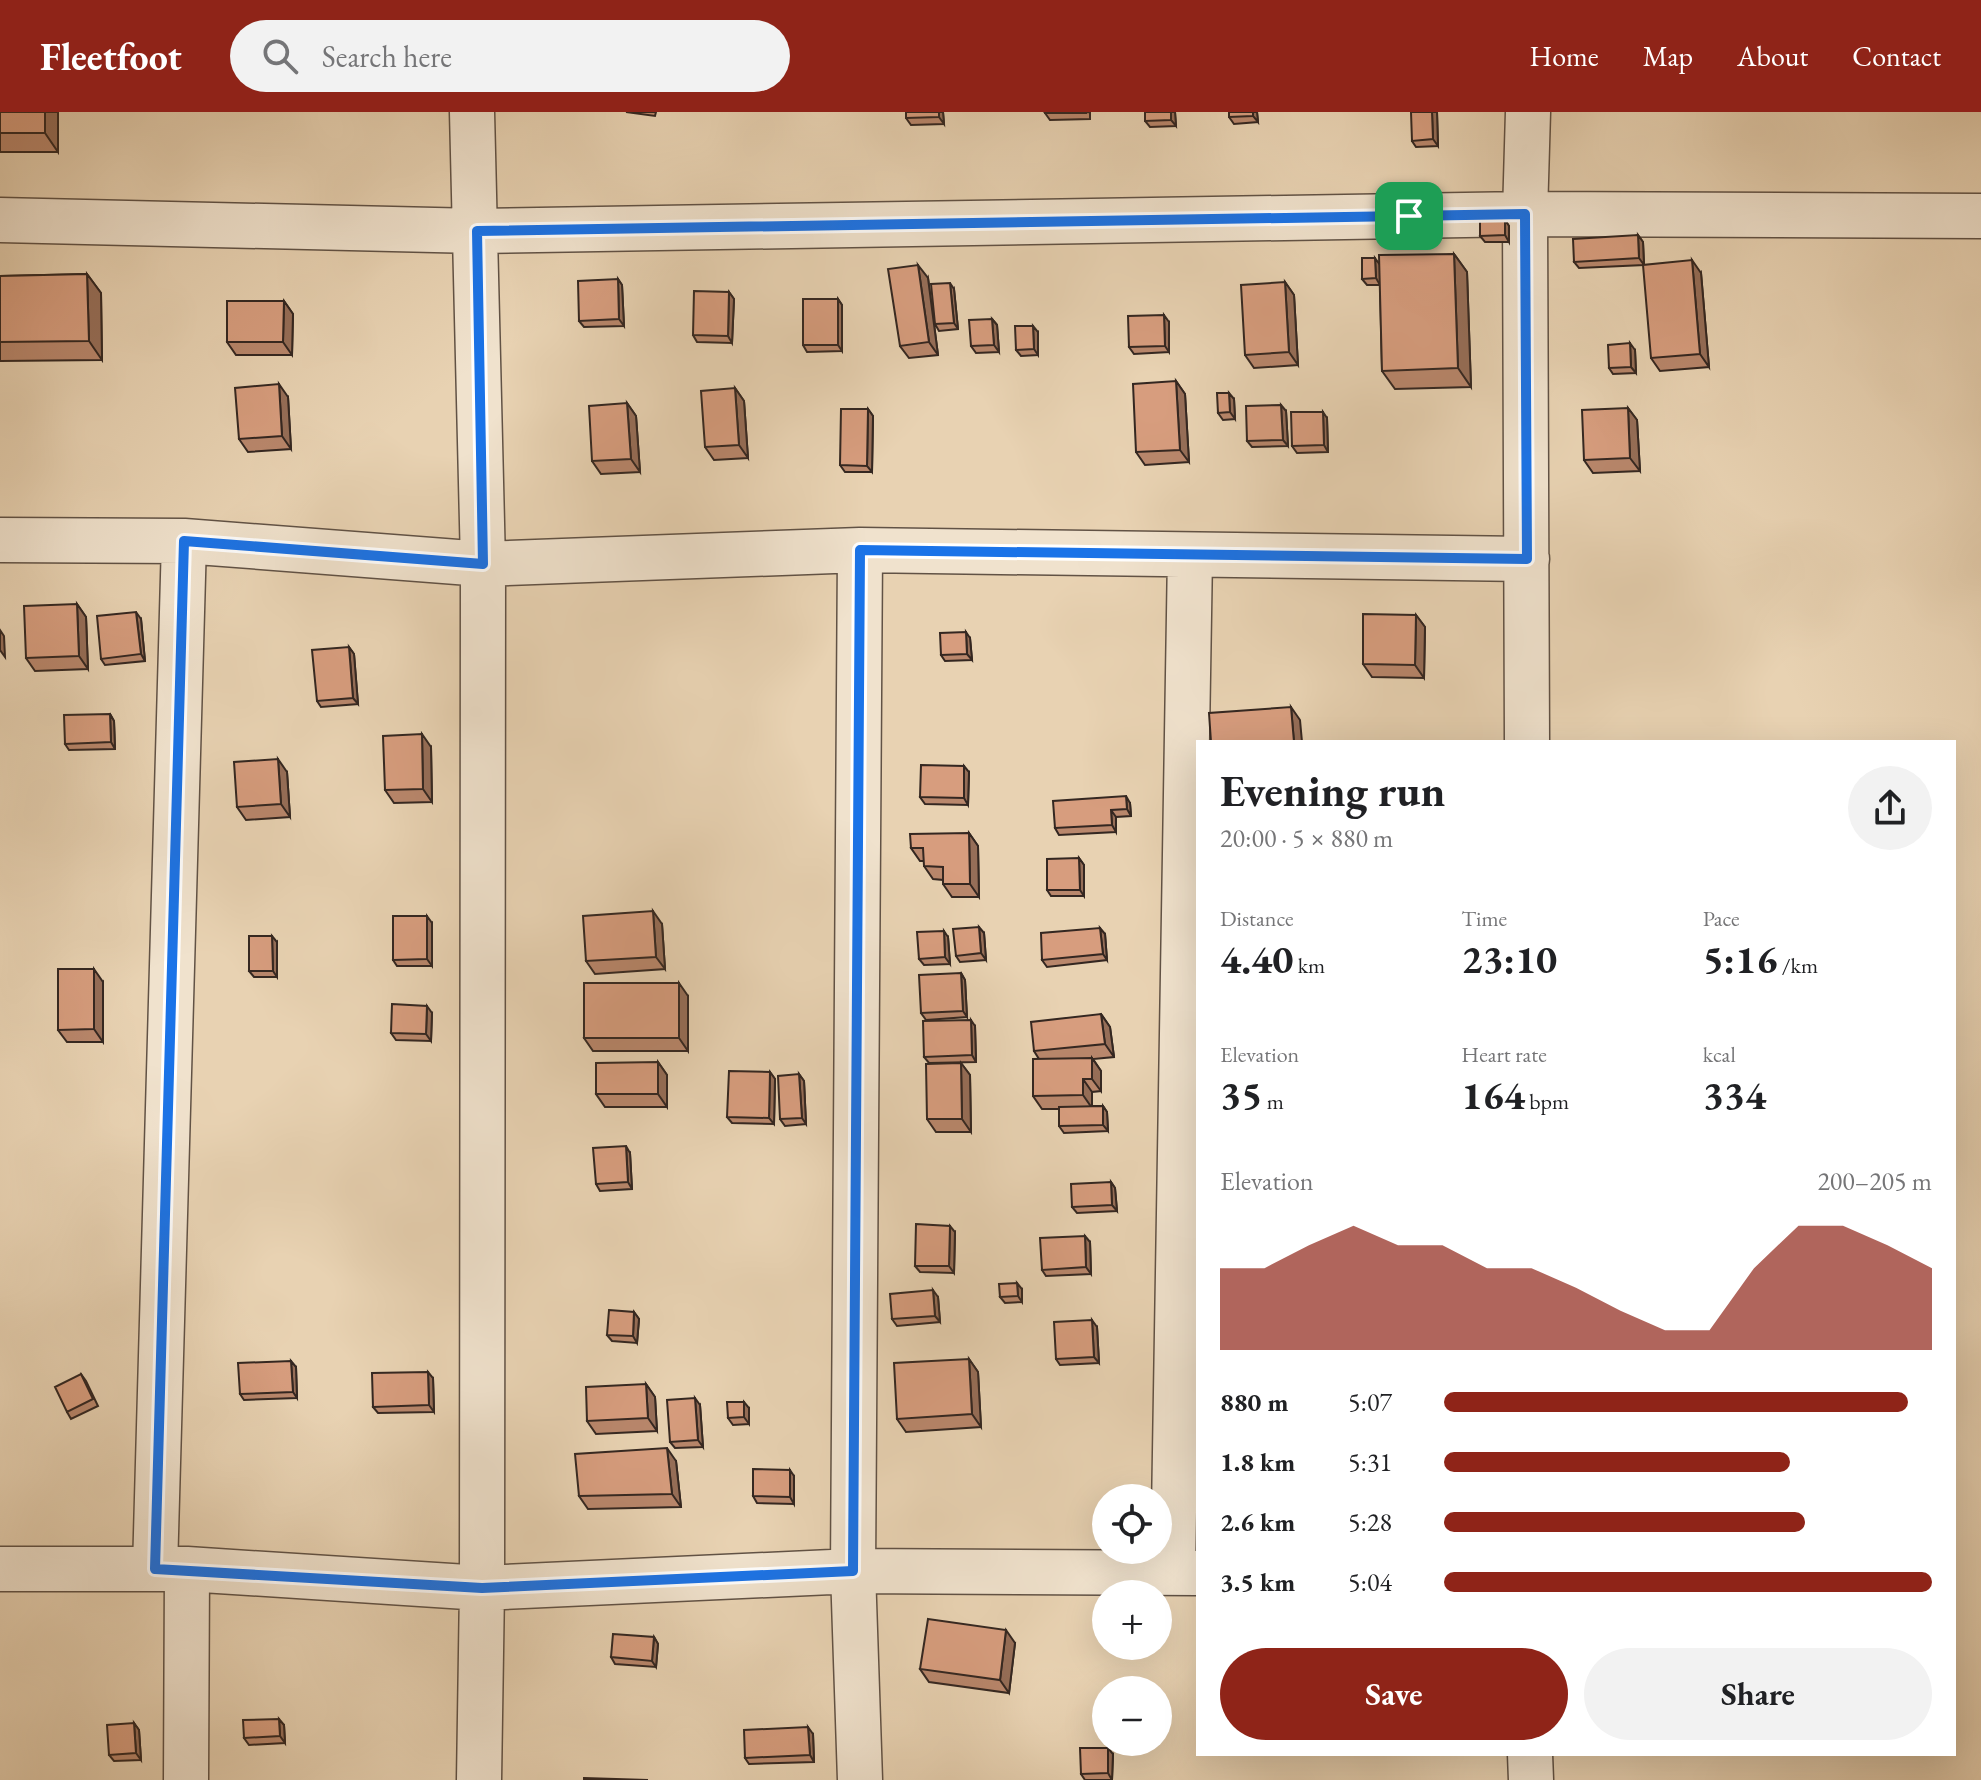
<!DOCTYPE html>
<html lang="en">
<head>
<meta charset="utf-8">
<style>
  :root { --surface:#fff; --page:#f2f2f2; --text:#202124; --muted:#757577; --accent:#8f2418 }
  body { margin:0; font-family:"EB Garamond",serif; background:var(--page); color:var(--text); height:100vh; display:flex; flex-direction:column; font-size:30px; white-space:nowrap }
  * { box-sizing:border-box; margin:0 }
  p { font-size:26px; color:var(--muted) }
  .icon { flex:none; width:44px; height:44px; fill:none; stroke:currentColor; stroke-width:2; stroke-linecap:round; stroke-linejoin:round }
  .map { position:relative; flex:1; overflow:hidden }
  .panel { position:absolute; left:1196px; top:628px; width:760px; height:1016px; display:flex; flex-direction:column; background:var(--surface); border-radius:0px; box-shadow:0 8px 32px #0002 }
  .panel>* { flex:none }
  .buttons { position:absolute; left:1092px; top:1372px; display:grid; gap:16px }
  .buttons a { display:grid; place-items:center; width:80px; height:80px; border-radius:50%; background:var(--surface); box-shadow:0 8px 32px #0002; font-size:40px }
  .pin { position:absolute; display:grid; place-items:center; width:68px; height:68px; color:#fff; margin:-34px; border-radius:16px; box-shadow:0 4px 12px #0006 }
  .round { display:grid; place-items:center; flex:none; width:84px; height:84px; border-radius:42px; background:var(--page) }
  .summary { display:flex; align-items:center; justify-content:space-between; height:136px; padding:0 24px }
  h1 { font-size:44px; font-weight:700; line-height:60px }
  .stats { display:grid; grid-template-columns:repeat(3,1fr); gap:12px; height:136px; padding:8px 24px }
  .stats div { display:grid; align-content:center }
  .stats b { font-size:40px; font-weight:700 }
  .stats small { font-size:22px; font-weight:400 }
  .stats p { font-size:22px }
  .chart { height:224px; padding:16px 24px }
  .chart p { display:flex; justify-content:space-between }
  .chart svg { width:100%; height:144px; margin-top:8px; fill:var(--accent); opacity:.7 }
  .cta { display:flex; gap:16px; margin-top:auto; padding:16px 24px }
  .cta a { flex:1; height:92px; border-radius:48px; background:var(--accent); color:#fff; font-size:32px; font-weight:700; line-height:92px; text-align:center }
  .cta a+a { background:var(--page); color:var(--text) }
  ul { padding:0 24px; list-style:none; font-size:26px }
  li { display:grid; grid-template-columns:128px 96px 1fr; align-items:center; height:60px }
  li i { height:20px; border-radius:10px; background:var(--accent) }
  header { display:flex; align-items:center; gap:48px; box-sizing:border-box; height:112px; padding:0 40px; background:var(--accent); color:#fff }
  header strong { font-size:38px }
  nav { display:flex; gap:44px; margin-inline-start:auto; font-size:28px }
  .search { width:560px; height:72px; background:var(--page); display:flex; align-items:center; gap:20px; box-sizing:border-box; padding:0 28px; border-radius:44px; color:var(--muted); font-size:30px }
  .map>svg:first-child { display:block }
  .lines { fill:none; stroke-linecap:round; stroke-linejoin:round }
  .minor-casing { stroke:#615245; stroke-width:47 }
  .minor { stroke:#f0e2cd; stroke-width:44 }
  .wall { fill:#b9876c; stroke:#342721; stroke-width:2 }
  .shaded-wall { fill:#966e58; stroke:#342721; stroke-width:2 }
  .building { fill:#d79d7e; stroke:#342721; stroke-width:2 }
  .route-casing { stroke:#fff; stroke-width:16 }
  .route { stroke:#1a73e8; stroke-width:10 }
</style>
</head>
<body>
<header>
<strong>Fleetfoot</strong>
<div class="search"><svg class="icon" aria-label="search" viewBox="0 0 24 24"><circle cx="10" cy="10" r="6"/><path d="M15 15l6 6"/></svg>Search here</div>
<nav><a>Home</a><a>Map</a><a>About</a><a>Contact</a></nav>
</header>
<div class="map">
<svg width="1981" height="1668" viewBox="0 0 1981 1668">
  <rect width="100%" height="100%" fill="#e8d2b2"/>
  <filter id="stains"><feTurbulence type="fractalNoise" baseFrequency=".0025" numOctaves="4"/><feColorMatrix values="0 0 0 0 .2 0 0 0 0 .09 0 0 0 0 .02 0 0 0 .5 -.17"/></filter>
  <radialGradient id="worn" r=".72"><stop offset=".6" stop-color="#630" stop-opacity="0"/><stop offset="1" stop-color="#630" stop-opacity=".3"/></radialGradient>
  <g class="lines">
    <defs>
      <path id="minor" d="M472,0L483,452L482,1476L479,1668
        M0,108L477,119L1525,102L1981,104
        M0,428L184,429L483,452L860,438L1527,447
        M1527,630L1525,102L1528,0
        M0,1457H187L482,1476L853,1459L1198,1461
        M155,1457L184,429
        M1173,1460L1190,443
        M1530,1642L1531,1668
        M186,1668L187,1457
        M860,1668L853,1459L860,438"/>
    </defs>
    <!-- minor casing -->
    <use href="#minor" class="minor-casing"/>
    <!-- minor -->
    <use href="#minor" class="minor"/>
  </g>
  <!-- wall -->
  <path class="wall" d="M0,0H58V40H0Z
    M626,0H656L655,4Z
    M906,0H943L944,12L911,13L906,6Z
    M1090,0V7L1050,8L1045,1Z
    M1145,0H1175L1176,14L1150,15L1145,9Z
    M1229,0H1257L1258,10L1234,12L1229,5Z
    M1437,0L1438,34L1416,35L1412,29Z
    M1505,108L1509,114V130H1485L1480,124Z
    M1638,123L1643,130L1644,153L1579,156L1574,150Z
    M1454,142L1467,160L1471,275L1395,277L1382,259L1380,173H1367L1362,167L1379,152Z
    M1701,161L1709,255L1660,259L1651,246Z
    M87,162L101,181L102,248L0,249V164Z
    M928,166L938,243L909,246L900,234Z
    M618,167L622,173L624,214L584,215L579,209Z
    M1285,170L1294,183L1298,253L1254,256L1245,243Z
    M954,177L958,217L939,219L935,212Z
    M729,180L734,187L732,231L697,230L693,223Z
    M838,187L842,193V239L807,240L803,233Z
    M284,189L293,202L292,243H236L227,230Z
    M992,207L997,213L999,240L976,241L971,234Z
    M1169,210V240L1134,242L1129,235Z
    M1038,220V243L1021,244L1016,238Z
    M1635,238L1636,261L1613,262L1609,256Z
    M1176,269L1185,282L1189,350L1145,353L1136,340Z
    M735,276L744,289L748,346L714,348L705,335Z
    M288,285L291,337L248,340L239,327Z
    M1234,287L1235,307L1223,308L1218,301Z
    M627,291L636,304L640,360L601,362L592,349Z
    M1628,296L1637,308L1640,359L1593,361L1584,348Z
    M868,297L873,304L872,360H845L840,353Z
    M1286,299L1288,334L1252,335L1247,329Z
    M1327,306L1328,340L1297,341L1292,334Z
    M77,492L86,505L88,557L35,559L26,546Z
    M1416,503L1425,515L1424,566L1372,565L1363,552Z
    M141,507L145,549L105,553L101,547Z
    M970,526L972,548L945,549L941,543Z
    M349,535L354,542L358,592L321,595L317,589Z
    M110,602L114,609L115,637L69,638L65,632Z
    M431,635L432,690L394,691L385,678Z
    M287,660L290,705L246,708L237,695Z
    M969,660L968,693L925,692L920,685Z
    M1130,691L1131,704L1116,705V720L1059,723L1055,716Z
    M969,721L978,734L979,785H952L943,772V768L933,767L924,754V749H920L911,736Z
    M1079,746L1084,753V784H1051L1047,778Z
    M432,811V854H397L393,848Z
    M662,812L665,857L595,862L586,849Z
    M984,821L986,848L960,850L956,844Z
    M1105,822L1107,848L1047,855L1042,848Z
    M948,825L950,852L924,853L919,847Z
    M277,830V865H254L249,859Z
    M961,861L965,868L967,905L926,908L921,901Z
    M103,870V930H67L58,918Z
    M688,884V939H593L584,926Z
    M432,901L431,929L396,928L391,921Z
    M1101,902L1110,915L1114,945L1093,947L1101,959V979L1092,980V994H1103L1107,1000L1108,1019L1064,1021L1059,1014V997H1042L1033,984L1039,947L1034,939Z
    M975,914L976,950L929,951L924,945Z
    M658,950L667,963V995H605L596,982Z
    M961,951L970,963L971,1020H936L927,1007Z
    M770,960L775,967L774,1012L732,1011L727,1005Z
    M799,962L804,969L806,1012L785,1014L780,1007Z
    M630,1041L632,1077L600,1079L596,1072Z
    M1111,1070L1115,1076L1117,1099L1077,1101L1072,1095Z
    M955,1120L954,1161L920,1160L915,1154Z
    M1090,1130L1091,1162L1046,1164L1042,1158Z
    M1022,1177V1190L1005,1191L1000,1185Z
    M938,1185L940,1210L897,1214L892,1207Z
    M634,1200L639,1207L637,1231L612,1229L607,1223Z
    M1097,1215L1099,1251L1060,1253L1056,1247Z
    M969,1247L978,1260L981,1315L906,1320L897,1307Z
    M296,1255L297,1286L244,1288L240,1282Z
    M81,1262L86,1269L98,1294L71,1307L67,1300Z
    M433,1266L434,1300L378,1301L373,1295Z
    M646,1272L655,1285L657,1319L596,1322L587,1309Z
    M700,1293L703,1335L675,1336L670,1330Z
    M749,1296V1312L733,1313L728,1306Z
    M676,1349L681,1395L588,1397L579,1384Z
    M794,1364V1392L757,1391L753,1384Z
    M654,1525L658,1532L656,1555L615,1552L611,1545Z
    M1015,1531L1009,1581L929,1570L920,1557Z
    M134,1611L139,1618L141,1648L114,1649L109,1643Z
    M284,1613L285,1631L249,1633L244,1626Z
    M813,1622L814,1650L749,1652L745,1646Z
    M1113,1642L1112,1668H1085L1081,1662Z
    M1384,1642H1409V1643H1385Z"/>
  <!-- shaded-wall -->
  <path class="shaded-wall" d="M45,0H58V40L45,21Z
    M939,0H943L944,12L939,5Z
    M1171,0H1175L1176,14L1171,8Z
    M1253,0H1257L1258,10L1253,4Z
    M1432,0H1437L1438,34L1433,27Z
    M1505,108L1509,114V130L1505,123Z
    M1638,123L1643,130L1644,153L1639,146Z
    M1454,142L1467,160L1471,275L1458,256Z
    M1375,146L1380,153V173L1376,166Z
    M1692,148L1701,161L1709,255L1700,242Z
    M918,153L928,166L938,243L929,230Z
    M87,162L101,181L102,248L89,229Z
    M618,167L622,173L624,214L619,207Z
    M1285,170L1294,183L1298,253L1289,240Z
    M950,171L954,177L958,217L954,211Z
    M729,180L734,187L732,231L728,224Z
    M838,187L842,193V239L838,233Z
    M284,189L293,202L292,243L283,230Z
    M1164,203L1169,210V240L1165,234Z
    M992,207L997,213L999,240L994,233Z
    M1033,214L1038,220V243L1034,237Z
    M1630,231L1635,238L1636,261L1631,255Z
    M1176,269L1185,282L1189,350L1180,338Z
    M279,272L288,285L291,337L282,324Z
    M735,276L744,289L748,346L739,333Z
    M1229,281L1234,287L1235,307L1230,300Z
    M627,291L636,304L640,360L631,347Z
    M1281,293L1286,299L1288,334L1283,328Z
    M1628,296L1637,308L1640,359L1630,346Z
    M868,297L873,304L872,360L867,354Z
    M1323,300L1327,306L1328,340L1324,333Z
    M77,492L86,505L88,557L79,544Z
    M136,500L141,507L145,549L141,542Z
    M1416,503L1425,515L1424,566L1415,553Z
    M0,518L4,524L5,545L0,538Z
    M966,520L970,526L972,548L967,542Z
    M349,535L354,542L358,592L353,586Z
    M1291,595L1300,608L1302,630H1294Z
    M110,602L114,609L115,637L111,630Z
    M422,622L431,635L432,690L423,677Z
    M278,647L287,660L290,705L281,692Z
    M964,654L969,660L968,693L964,686Z
    M1126,684L1130,691L1131,704L1127,697Z
    M1111,698L1116,705V720L1112,713Z
    M969,721L978,734L979,785L970,772Z
    M1079,746L1084,753V784L1080,778Z
    M653,799L662,812L665,857L656,845Z
    M427,804L432,811V854L427,847Z
    M979,815L984,821L986,848L981,841Z
    M1100,816L1105,822L1107,848L1103,842Z
    M944,819L948,825L950,852L945,845Z
    M272,824L277,830V865L273,859Z
    M94,857L103,870V930L94,917Z
    M961,861L965,868L967,905L963,899Z
    M679,871L688,884V939L679,926Z
    M427,894L432,901L431,929L426,922Z
    M1101,902L1110,915L1114,945L1105,932Z
    M971,908L975,914L976,950L972,943Z
    M1092,946L1101,959V979L1092,967Z
    M658,950L667,963V995L658,982Z
    M961,951L970,963L971,1020L962,1007Z
    M770,960L775,967L774,1012L769,1006Z
    M799,962L804,969L806,1012L802,1006Z
    M1083,967L1092,980V996L1083,983Z
    M1103,994L1107,1000L1108,1019L1103,1013Z
    M626,1034L630,1041L632,1077L628,1070Z
    M1111,1070L1115,1076L1117,1099L1112,1093Z
    M950,1114L955,1120L954,1161L949,1154Z
    M1085,1124L1090,1130L1091,1162L1086,1155Z
    M1017,1171L1022,1177V1190L1018,1184Z
    M933,1178L938,1185L940,1210L935,1204Z
    M634,1200L639,1207L637,1231L633,1224Z
    M1092,1208L1097,1215L1099,1251L1094,1245Z
    M969,1247L978,1260L981,1315L972,1302Z
    M291,1249L296,1255L297,1286L293,1280Z
    M428,1260L433,1266L434,1300L429,1293Z
    M646,1272L655,1285L657,1319L648,1306Z
    M695,1286L700,1293L703,1335L698,1328Z
    M744,1290L749,1296V1312L744,1305Z
    M667,1336L676,1349L681,1395L672,1382Z
    M790,1358L794,1364V1392L790,1385Z
    M1006,1518L1015,1531L1009,1581L1000,1568Z
    M654,1525L658,1532L656,1555L652,1549Z
    M279,1607L284,1613L285,1631L280,1624Z
    M134,1611L139,1618L141,1648L136,1641Z
    M808,1615L813,1622L814,1650L810,1643Z
    M1108,1636L1113,1642L1112,1668L1108,1661Z"/>
  <!-- building -->
  <path class="building" d="M0,0H45V21H0Z
    M906,0H939V5L906,6Z
    M1045,0H1086V1H1045Z
    M1145,0H1171V8L1145,9Z
    M1229,0H1253V4L1229,5Z
    M1411,0H1432L1433,27L1412,29Z
    M1480,108H1505V123L1480,124Z
    M1638,123L1639,146L1574,150L1573,127Z
    M1454,142L1458,256L1382,259L1379,143Z
    M1362,146H1375L1376,166L1362,167Z
    M1692,148L1700,242L1651,246L1643,153Z
    M918,153L929,230L900,234L888,157Z
    M87,162L89,229L0,230V164Z
    M618,167L619,207L579,209L578,169Z
    M1285,170L1289,240L1245,243L1241,173Z
    M950,171L954,211L935,212L931,172Z
    M694,179L729,180L728,224L693,223Z
    M803,187H838V233H803Z
    M227,189H284L283,230H227Z
    M1164,203L1165,234L1129,235L1128,204Z
    M992,207L994,233L971,234L969,208Z
    M1015,214H1033L1034,237L1016,238Z
    M1630,231L1631,255L1609,256L1608,233Z
    M1176,269L1180,338L1136,340L1133,272Z
    M279,272L282,324L239,327L235,276Z
    M735,276L739,333L705,335L701,279Z
    M1217,281H1229L1230,300L1218,301Z
    M627,291L631,347L592,349L589,294Z
    M1281,293L1283,328L1247,329L1246,294Z
    M1628,296L1630,346L1584,348L1582,298Z
    M841,297H868L867,354L840,353Z
    M1291,300H1323L1324,333L1292,334Z
    M77,492L79,544L26,546L24,494Z
    M136,500L141,542L101,547L97,504Z
    M1363,502L1416,503L1415,553L1363,552Z
    M966,520L967,542L941,543L940,521Z
    M349,535L353,586L317,589L312,538Z
    M1291,595L1294,630H1211L1209,601Z
    M110,602L111,630L65,632L64,603Z
    M422,622L423,677L385,678L383,624Z
    M278,647L281,692L237,695L234,650Z
    M921,653L964,654V686L920,685Z
    M1126,684L1127,697L1111,698L1112,713L1055,716L1053,689Z
    M969,721L970,772H943V755L924,754L923,736H911L910,722Z
    M1079,746L1080,778H1047V747Z
    M653,799L656,845L586,849L583,804Z
    M393,804H427V847L393,848Z
    M979,815L981,841L956,844L953,817Z
    M1100,816L1103,842L1042,848L1041,821Z
    M944,819L945,845L919,847L917,820Z
    M249,824H272L273,859H249Z
    M58,857H94V917L58,918Z
    M961,861L963,899L921,901L919,863Z
    M584,871H679V926H584Z
    M392,892L427,894L426,922L391,921Z
    M1101,902L1105,932L1034,939L1031,910Z
    M971,908L972,943L924,945L923,909Z
    M1092,946V967H1083V983L1033,984V947Z
    M658,950V982H596V951Z
    M961,951L962,1007H927L926,952Z
    M729,959L770,960L769,1006L727,1005Z
    M799,962L802,1006L780,1007L778,964Z
    M1103,994V1013L1059,1014V995Z
    M626,1034L628,1070L596,1072L593,1036Z
    M1111,1070L1112,1093L1072,1095L1071,1072Z
    M916,1112L950,1114L949,1154H915Z
    M1085,1124L1086,1155L1042,1158L1040,1126Z
    M1017,1171L1018,1184L1000,1185L999,1172Z
    M933,1178L935,1204L892,1207L890,1182Z
    M609,1198L634,1200L633,1224L607,1223Z
    M1092,1208L1094,1245L1056,1247L1054,1210Z
    M969,1247L972,1302L897,1307L894,1251Z
    M291,1249L293,1280L240,1282L238,1251Z
    M428,1260L429,1293L373,1295L372,1261Z
    M81,1262L93,1287L67,1300L55,1275Z
    M646,1272L648,1306L587,1309L586,1275Z
    M695,1286L698,1328L670,1330L667,1288Z
    M727,1290H744V1305L728,1306Z
    M667,1336L672,1382L579,1384L575,1342Z
    M753,1357L790,1358V1385L753,1384Z
    M928,1507L1006,1518L1000,1568L920,1557Z
    M613,1522L654,1525L652,1549L611,1545Z
    M279,1607L280,1624L244,1626L243,1608Z
    M134,1611L136,1641L109,1643L107,1613Z
    M808,1615L810,1643L745,1646L744,1618Z
    M1080,1636H1108V1661L1081,1662Z
    M584,1666L648,1668H584Z"/>
  <g class="lines">
    <defs>
      <path id="route" d="M1525,102L1527,447L860,438L853,1459L482,1476L155,1457L184,429L483,452L477,119Z"/>
    </defs>
    <!-- route casing -->
    <use href="#route" class="route-casing"/>
    <!-- route -->
    <use href="#route" class="route"/>
  </g>
  <rect width="100%" height="100%" filter="url(#stains)"/>
  <rect width="100%" height="100%" fill="url(#worn)"/>
</svg>
<div class="buttons">
<a><svg class="icon" aria-label="locate" viewBox="0 0 24 24"><circle cx="12" cy="12" r="6"/><path d="M12 2v4M12 18v4M2 12h4M18 12h4"/></svg></a>
<a>+</a>
<a>−</a>
</div>
<div class="pin" style="left:1409px;top:104px;background:#1e9e55"><svg class="icon" aria-label="arrive" viewBox="0 0 24 24"><path d="M6 21V4h12l-3 4 3 4H6"/></svg></div>
<section class="panel">
<div class="summary"><div><h1>Evening run</h1><p>20:00 · 5 × 880 m</p></div><a class="round"><svg class="icon" aria-label="share" viewBox="0 0 24 24"><path d="M12 15V3M7 8l5-5 5 5M5 13v7h14v-7"/></svg></a></div>
<div class="stats">
<div><p>Distance</p><b>4.40<small> km</small></b></div>
<div><p>Time</p><b>23:10</b></div>
<div><p>Pace</p><b>5:16<small> /km</small></b></div>
</div>
<div class="stats">
<div><p>Elevation</p><b>35<small> m</small></b></div>
<div><p>Heart rate</p><b>164<small> bpm</small></b></div>
<div><p>kcal</p><b>334</b></div>
</div>
<div class="chart"><p><span>Elevation</span>200–205 m</p>
<svg viewBox="0 0 160 44" preserveAspectRatio="none"><path d="M0 44V19L10 19L20 12L30 6L40 12L50 12L60 19L70 19L80 25L90 32L100 38L110 38L120 19L130 6L140 6L150 12L160 19V44z"/></svg>
</div>
<ul>
<li><b>880 m</b>5:07<i style="width:95%"></i></li>
<li><b>1.8 km</b>5:31<i style="width:71%"></i></li>
<li><b>2.6 km</b>5:28<i style="width:74%"></i></li>
<li><b>3.5 km</b>5:04<i style="width:100%"></i></li>
</ul>
<div class="cta"><a>Save</a><a>Share</a></div>
</section>
</div>
</body>
</html>
